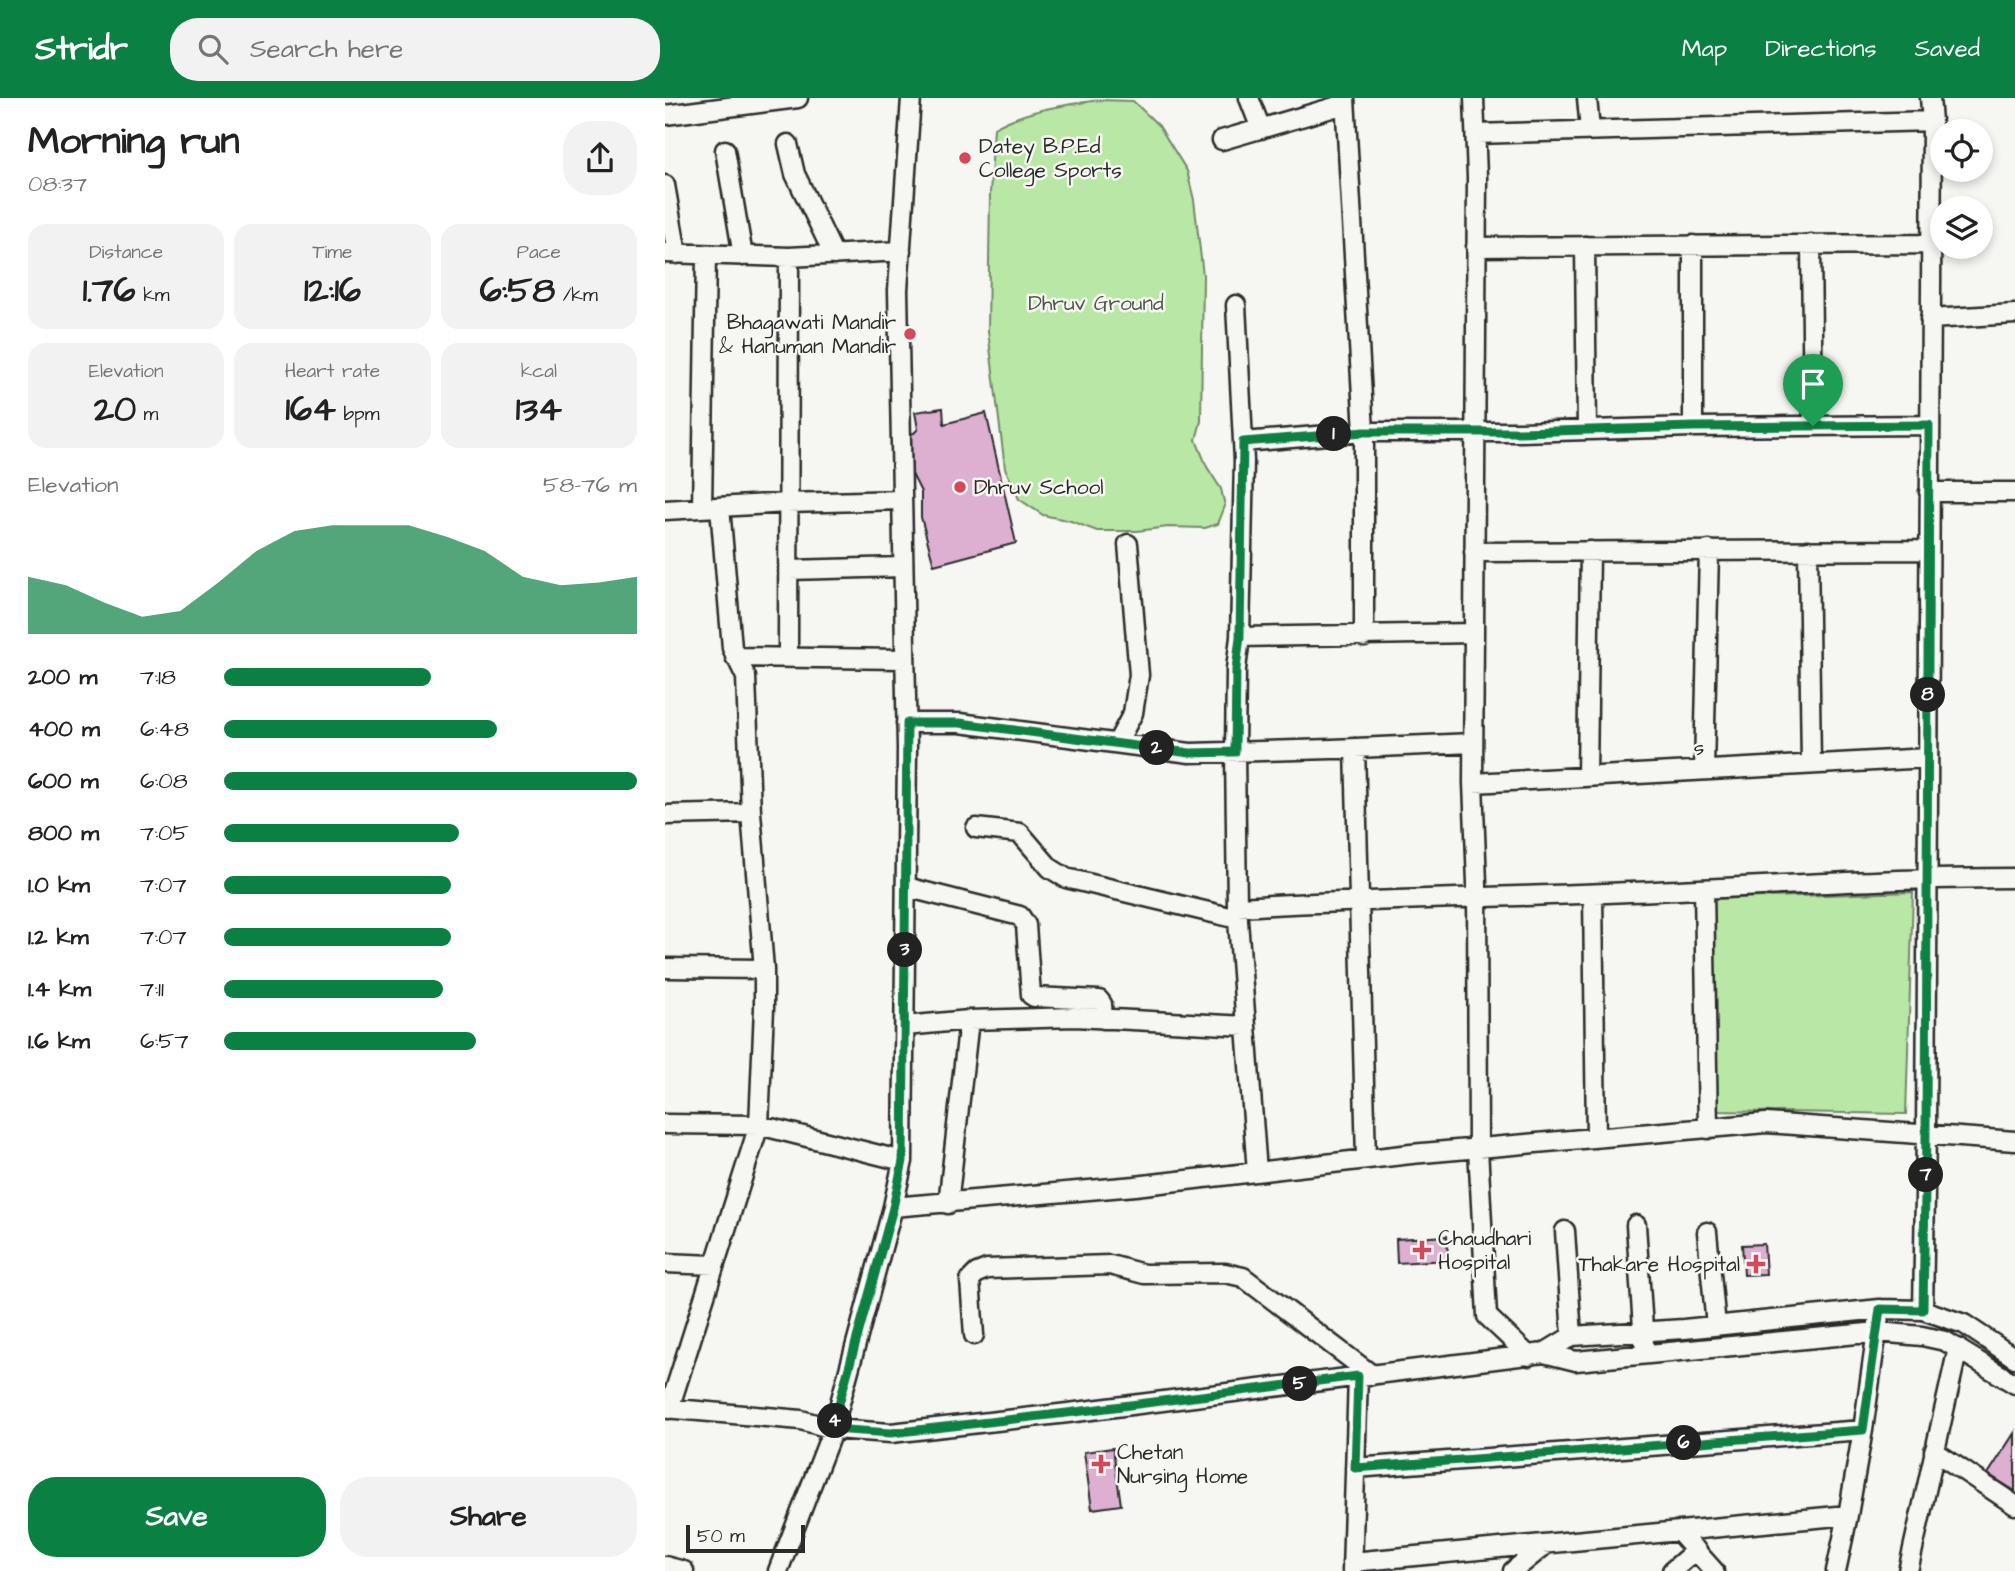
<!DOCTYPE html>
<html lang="en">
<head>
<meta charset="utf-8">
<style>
  :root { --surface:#fff; --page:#f2f2f2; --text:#222; --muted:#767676; --accent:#0b8043 }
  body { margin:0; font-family:"Architects Daughter",sans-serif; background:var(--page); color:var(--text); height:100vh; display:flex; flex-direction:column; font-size:26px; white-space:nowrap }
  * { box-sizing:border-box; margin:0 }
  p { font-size:23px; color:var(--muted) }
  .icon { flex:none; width:38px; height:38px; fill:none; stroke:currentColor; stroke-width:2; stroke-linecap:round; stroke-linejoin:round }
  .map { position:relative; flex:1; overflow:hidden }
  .sheet { display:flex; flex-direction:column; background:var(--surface); width:665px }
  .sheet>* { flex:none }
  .controls { position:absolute; left:1265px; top:21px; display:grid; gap:14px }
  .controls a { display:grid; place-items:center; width:63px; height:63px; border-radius:50%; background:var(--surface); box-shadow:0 4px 10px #0003; font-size:35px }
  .scale { position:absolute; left:21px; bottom:18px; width:119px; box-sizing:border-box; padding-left:7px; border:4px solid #2b2b2b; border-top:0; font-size:19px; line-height:24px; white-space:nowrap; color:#2b2b2b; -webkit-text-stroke:5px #f6f6f2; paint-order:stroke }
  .pin { position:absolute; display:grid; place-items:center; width:60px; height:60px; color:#fff; margin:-72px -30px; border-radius:50% 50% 50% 0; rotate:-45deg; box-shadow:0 0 7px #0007 }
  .pin .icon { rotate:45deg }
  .km { position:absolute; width:35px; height:35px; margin:-18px; border-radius:50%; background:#222; color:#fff; font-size:19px; line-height:35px; text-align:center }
  .round { display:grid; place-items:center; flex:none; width:74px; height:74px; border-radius:28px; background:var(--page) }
  .headline { display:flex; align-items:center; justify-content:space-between; height:119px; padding:0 28px }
  h1 { font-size:38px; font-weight:800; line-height:52px }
  .stats { display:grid; grid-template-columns:repeat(3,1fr); gap:10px; height:119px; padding:7px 28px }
  .stats div { display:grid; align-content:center; border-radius:18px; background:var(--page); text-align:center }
  .stats b { font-size:35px; font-weight:800 }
  .stats small { font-size:19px; font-weight:400 }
  .stats p { font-size:19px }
  .chart { height:196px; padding:14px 28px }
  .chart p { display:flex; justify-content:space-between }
  .chart svg { width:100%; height:126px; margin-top:7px; fill:var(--accent); opacity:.7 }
  .primary-button { display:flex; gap:14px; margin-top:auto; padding:14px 28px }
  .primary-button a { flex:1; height:80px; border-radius:28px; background:var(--accent); color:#fff; font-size:28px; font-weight:800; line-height:80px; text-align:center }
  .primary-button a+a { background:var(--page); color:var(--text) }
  ul { padding:0 28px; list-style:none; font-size:23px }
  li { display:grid; grid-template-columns:112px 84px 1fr; align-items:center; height:52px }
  li i { height:18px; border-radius:9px; background:var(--accent) }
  header { display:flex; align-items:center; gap:42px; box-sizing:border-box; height:98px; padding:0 35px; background:var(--accent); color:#fff }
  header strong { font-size:33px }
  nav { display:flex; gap:38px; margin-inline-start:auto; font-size:24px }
  .search { width:490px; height:63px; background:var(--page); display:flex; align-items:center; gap:18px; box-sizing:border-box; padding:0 24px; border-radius:28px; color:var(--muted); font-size:26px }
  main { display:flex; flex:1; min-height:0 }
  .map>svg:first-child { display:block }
  .green { fill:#b9e7a6; stroke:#728968; stroke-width:2 }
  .building { fill:#ddb0d2; stroke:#2b2b2b; stroke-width:2 }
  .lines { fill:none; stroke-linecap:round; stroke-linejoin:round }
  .minor-casing { stroke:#2b2b2b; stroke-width:23 }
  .minor { stroke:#f6f6f2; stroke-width:18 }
  .route-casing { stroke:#fff; stroke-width:14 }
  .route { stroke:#0b8043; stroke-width:9 }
  .poi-dot { fill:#d1495b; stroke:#f6f6f2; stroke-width:2.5 }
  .labels { text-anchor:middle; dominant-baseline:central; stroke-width:5; stroke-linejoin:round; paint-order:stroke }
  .poi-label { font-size:21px; fill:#2b2b2b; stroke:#f6f6f2; text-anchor:start }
  .park-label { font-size:21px; fill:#4e5a4a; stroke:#f6f6f2 }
  .street-label { font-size:21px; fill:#2b2b2b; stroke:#f6f6f2 }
</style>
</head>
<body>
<header>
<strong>Stridr</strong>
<div class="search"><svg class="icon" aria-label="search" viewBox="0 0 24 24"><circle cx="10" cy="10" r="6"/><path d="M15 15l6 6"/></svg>Search here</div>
<nav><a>Map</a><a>Directions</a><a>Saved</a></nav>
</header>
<main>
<section class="sheet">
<div class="headline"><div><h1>Morning run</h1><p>08:37</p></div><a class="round"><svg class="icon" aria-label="share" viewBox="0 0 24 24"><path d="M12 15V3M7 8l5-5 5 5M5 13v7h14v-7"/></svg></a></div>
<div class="stats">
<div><p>Distance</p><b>1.76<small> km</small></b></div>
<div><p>Time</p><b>12:16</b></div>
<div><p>Pace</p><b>6:58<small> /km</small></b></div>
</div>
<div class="stats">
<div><p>Elevation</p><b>20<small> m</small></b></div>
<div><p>Heart rate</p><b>164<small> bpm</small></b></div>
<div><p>kcal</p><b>134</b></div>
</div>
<div class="chart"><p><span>Elevation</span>58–76 m</p>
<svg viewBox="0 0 160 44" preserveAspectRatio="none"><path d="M0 44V24L10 27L20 33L30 38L40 36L50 26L60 15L70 8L80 6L90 6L100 6L110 10L120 15L130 24L140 27L150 26L160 24V44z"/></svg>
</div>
<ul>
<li><b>200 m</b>7:18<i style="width:50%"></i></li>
<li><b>400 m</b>6:48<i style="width:66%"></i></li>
<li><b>600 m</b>6:08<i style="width:100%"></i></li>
<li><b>800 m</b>7:05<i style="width:57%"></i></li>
<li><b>1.0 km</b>7:07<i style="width:55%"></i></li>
<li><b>1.2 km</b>7:07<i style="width:55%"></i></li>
<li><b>1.4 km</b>7:11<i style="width:53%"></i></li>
<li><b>1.6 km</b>6:57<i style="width:61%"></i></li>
</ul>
<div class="primary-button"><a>Save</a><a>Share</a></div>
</section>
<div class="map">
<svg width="1350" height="1473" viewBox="0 0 1350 1473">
  <rect width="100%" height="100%" fill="#f6f6f2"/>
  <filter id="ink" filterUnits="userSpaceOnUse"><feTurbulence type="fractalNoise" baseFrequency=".0143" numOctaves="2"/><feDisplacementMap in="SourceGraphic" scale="14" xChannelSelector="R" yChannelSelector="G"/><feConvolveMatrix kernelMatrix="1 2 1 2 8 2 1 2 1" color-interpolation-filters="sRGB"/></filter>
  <g filter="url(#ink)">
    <!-- green -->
    <path class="green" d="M434,2L468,3L494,28L522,73L529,102L538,177L536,323L531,342L542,369L556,391L560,408L553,426L540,430L503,429L472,433H432L406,423L378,417L354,401L340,370L323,233L325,96L329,30C361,12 398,7 434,2Z
      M1248,794L1241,1016L1050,1013L1044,801Z"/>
    <!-- building -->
    <path class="building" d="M278,310L279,326L321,315L351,445L269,467L256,419V394L243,368L240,337L249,335L253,331L250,314Z
      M782,1138L783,1162L732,1165L731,1141Z
      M1099,1146L1101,1176L1079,1177L1077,1147Z
      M1350,1334V1393L1323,1376Z
      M448,1350L456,1407L427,1411L419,1354Z"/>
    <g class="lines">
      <defs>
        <path id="minor" d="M584,0L596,31
          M680,0L699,334V539
          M809,0L812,79L808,685L812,785L813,1050L822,1218L864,1258
          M922,0L925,32
          M0,17L133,0
          M811,36L1267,23
          M557,42L680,6
          M123,46L130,76L169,157
          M60,52L78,158
          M0,87L12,156
          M1146,146L1148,328
          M920,148L922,332
          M811,149L1265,146
          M0,155L124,159L236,153
          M571,207L579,363L575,539L571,571L570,654L572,809
          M1265,221L1350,216
          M1028,329V147
          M578,344L699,334H855L1028,329L1264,327
          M1264,394H1350
          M37,410L41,157
          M0,412L122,405L237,402
          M1143,452L1146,666
          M809,454L1264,452
          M124,472L238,469
          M575,539L809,535
          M70,559L240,561
          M123,559L124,159
          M241,625H295L525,655L667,651L808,645
          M452,645L468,615L474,577L463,446
          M690,650L701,1061
          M1039,672L1044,452
          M922,679L925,453
          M808,685L1263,660
          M0,717L86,715
          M311,730L355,735L385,770L401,780L573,821
          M241,789L355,818L361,827L366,897L369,899L434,902L437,906L438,921
          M1039,791L1043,1031
          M928,796L931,1040
          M0,870L99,871
          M240,928L304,922L410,919L581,928
          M0,1026L94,1027L238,1063
          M592,1074L572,809C702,801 833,800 964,794C1092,789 1221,780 1350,780
          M283,1106L304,922
          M228,1109L470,1088L746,1056L1101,1025L1350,1043
          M971,1127L979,1245
          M900,1133L907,1238
          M1042,1134L1051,1228
          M0,1165L49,1167
          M1258,1212L1261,1037L1267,23L1265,0
          M309,1237L305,1182L312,1175L322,1171L445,1167L479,1176L560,1175L578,1179L707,1277
          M879,1255L907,1238L1019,1231L1215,1211L1258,1212L1299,1226L1350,1260
          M0,1310L136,1322L168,1331L226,1335L403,1315L879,1255L911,1263L1213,1234L1257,1238L1280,1243L1350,1286
          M4,1311L94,1027L99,910V871L86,715L81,579L67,550L55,409
          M1269,1353L1350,1407
          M690,1370L1198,1332
          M1014,1434L1049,1473
          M687,1464L1183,1417L1198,1332L1215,1211
          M0,1468L19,1473
          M113,1473L168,1331L228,1109L238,1063L242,650L233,192L246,0
          M687,1473L693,1278
          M848,1473L881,1446
          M1007,1473L1031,1452
          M1171,1473L1183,1417
          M1243,1473L1293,1250"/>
      </defs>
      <!-- minor casing -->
      <use href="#minor" class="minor-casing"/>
      <!-- minor -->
      <use href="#minor" class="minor"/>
    </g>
  </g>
  <g class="lines" filter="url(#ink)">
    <defs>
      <path id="route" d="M1264,327L1261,1037L1258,1212L1215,1211L1198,1332L690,1370L693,1278L402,1315L226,1335L167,1331L228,1110L238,1063L242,625H295L525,655L570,654L571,571L575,539L578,344L699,334H855L1028,329Z"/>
    </defs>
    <!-- route casing -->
    <use href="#route" class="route-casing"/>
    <!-- route -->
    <use href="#route" class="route"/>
  </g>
  <!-- markers -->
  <g class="poi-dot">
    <circle cx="300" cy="60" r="7"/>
    <circle cx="245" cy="236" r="7"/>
    <circle cx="295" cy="389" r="7"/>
    <path d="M753.5 1141.5h7v7h7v7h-7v7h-7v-7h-7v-7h7z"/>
    <path d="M1087.5 1155.5h7v7h7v7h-7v7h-7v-7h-7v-7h7z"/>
    <path d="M432.5 1355.5h7v7h7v7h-7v7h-7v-7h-7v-7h7z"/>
  </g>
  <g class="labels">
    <!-- poi labels -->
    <g class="poi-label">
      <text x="314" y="48">Datey B.P.Ed<tspan x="314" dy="24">College Sports</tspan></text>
      <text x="231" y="224" text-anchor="end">Bhagawati Mandir<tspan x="231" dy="24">&amp; Hanuman Mandir</tspan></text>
      <text x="309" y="389">Dhruv School</text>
      <text x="773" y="1140">Chaudhari<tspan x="773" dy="24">Hospital</tspan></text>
      <text x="1075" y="1166" text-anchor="end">Thakare Hospital</text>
      <text x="452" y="1354">Chetan<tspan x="452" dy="24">Nursing Home</tspan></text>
    </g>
    <!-- park labels -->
    <g class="park-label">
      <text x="431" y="205">Dhruv Ground</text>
    </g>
    <!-- street labels -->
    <g class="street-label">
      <text transform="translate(1034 650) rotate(-3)">s</text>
    </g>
  </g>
</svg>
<div class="controls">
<a><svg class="icon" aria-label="locate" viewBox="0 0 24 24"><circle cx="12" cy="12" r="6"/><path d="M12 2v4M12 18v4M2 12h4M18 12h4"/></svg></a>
<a><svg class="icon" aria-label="layers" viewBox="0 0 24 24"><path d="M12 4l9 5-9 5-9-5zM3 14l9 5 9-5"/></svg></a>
</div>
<div class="scale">50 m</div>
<div class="pin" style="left:1148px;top:328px;background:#1e9e55"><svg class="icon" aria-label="arrive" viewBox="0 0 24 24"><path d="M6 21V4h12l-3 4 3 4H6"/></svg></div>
<b class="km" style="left:669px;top:336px">1</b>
<b class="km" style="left:492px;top:650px">2</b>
<b class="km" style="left:240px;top:852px">3</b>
<b class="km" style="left:170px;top:1323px">4</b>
<b class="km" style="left:635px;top:1286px">5</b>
<b class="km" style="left:1019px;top:1345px">6</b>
<b class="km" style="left:1261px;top:1077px">7</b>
<b class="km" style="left:1263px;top:597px">8</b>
</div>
</main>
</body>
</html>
